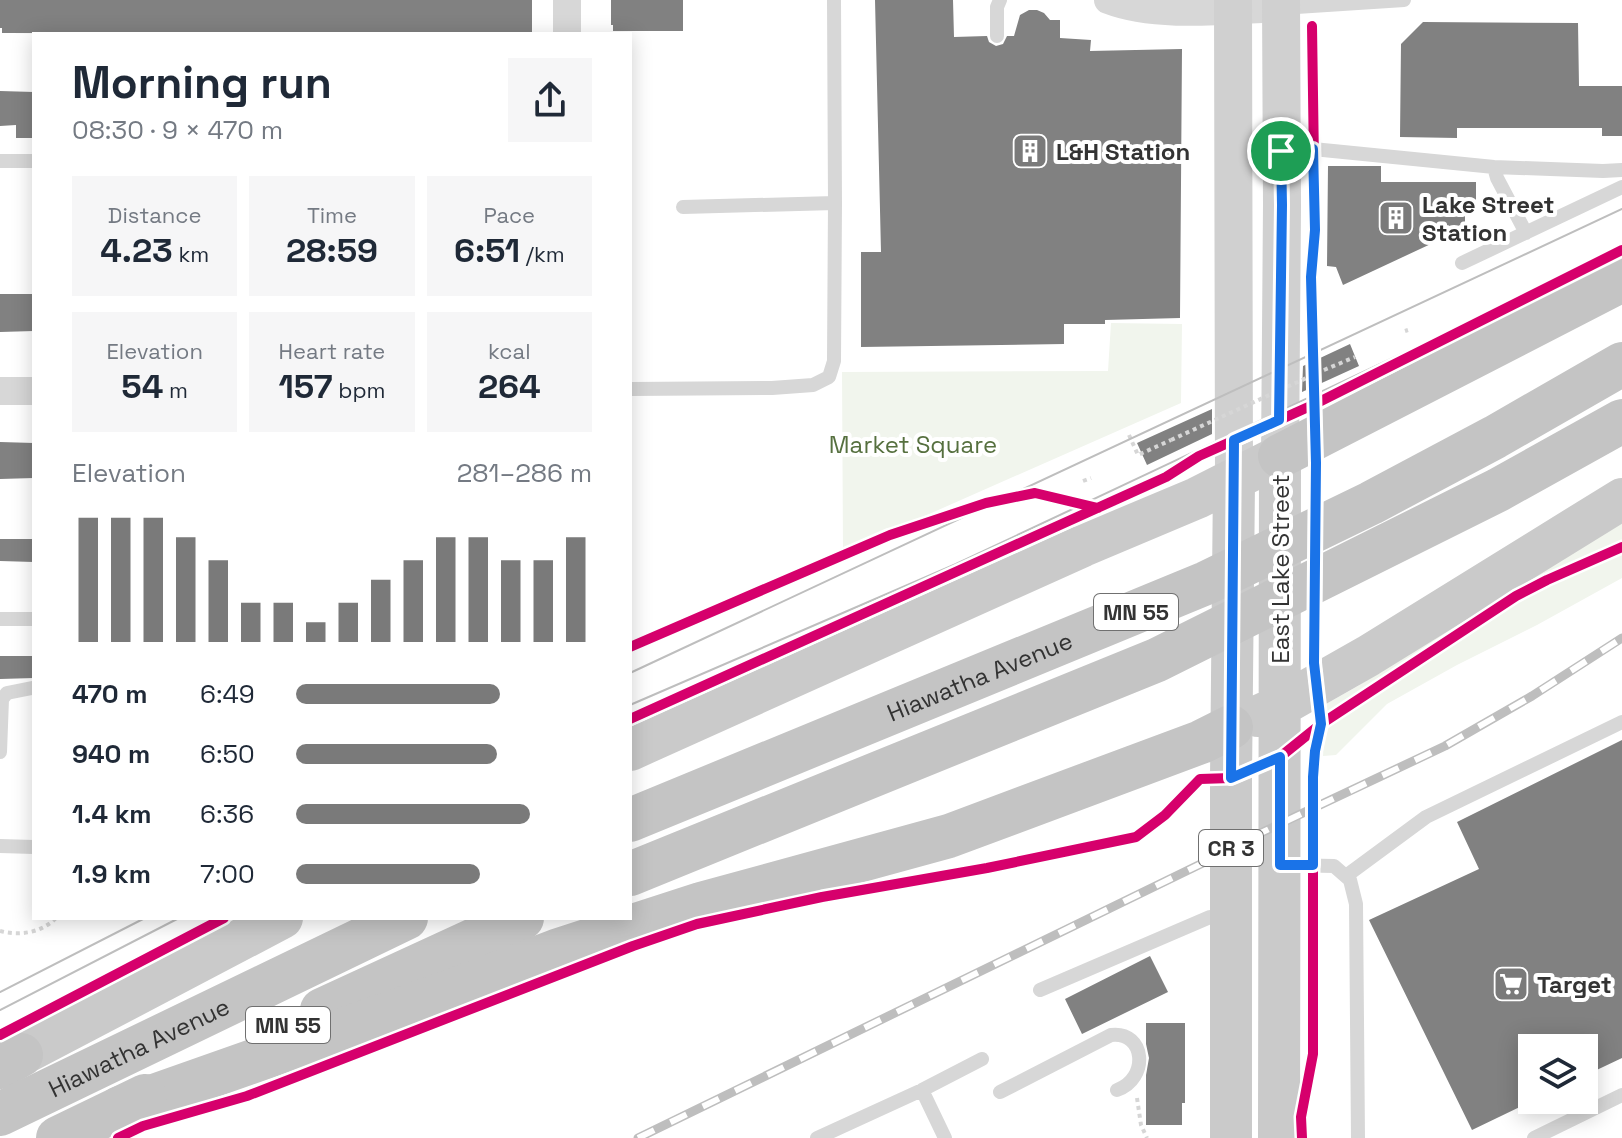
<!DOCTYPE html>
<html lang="en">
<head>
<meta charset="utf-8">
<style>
  :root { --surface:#fff; --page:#f6f6f7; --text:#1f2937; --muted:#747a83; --accent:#7a7a7a }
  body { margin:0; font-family:"Space Grotesk",sans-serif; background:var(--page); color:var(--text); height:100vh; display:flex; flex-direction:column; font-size:30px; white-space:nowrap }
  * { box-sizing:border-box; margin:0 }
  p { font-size:26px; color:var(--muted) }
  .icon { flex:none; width:44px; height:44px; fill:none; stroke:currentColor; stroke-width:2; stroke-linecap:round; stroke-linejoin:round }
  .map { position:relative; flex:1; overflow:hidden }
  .side { position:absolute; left:32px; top:32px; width:600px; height:888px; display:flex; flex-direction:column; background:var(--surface); border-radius:0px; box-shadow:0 4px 20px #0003 }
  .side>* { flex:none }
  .tools { position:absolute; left:1518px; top:1034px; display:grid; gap:16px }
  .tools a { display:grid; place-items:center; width:80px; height:80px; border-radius:0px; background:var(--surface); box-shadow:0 4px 20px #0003; font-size:40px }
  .pin { position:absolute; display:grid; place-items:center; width:68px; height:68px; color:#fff; margin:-34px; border:4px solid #fff; border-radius:50%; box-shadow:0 2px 8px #0007 }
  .round { display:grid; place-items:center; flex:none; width:84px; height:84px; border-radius:0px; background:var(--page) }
  .summary { display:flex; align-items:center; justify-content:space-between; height:136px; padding:0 40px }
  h1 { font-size:44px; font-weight:700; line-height:60px }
  .stats { display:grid; grid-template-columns:repeat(3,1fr); gap:12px; height:136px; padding:8px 40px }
  .stats div { display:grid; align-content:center; border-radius:0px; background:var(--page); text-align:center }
  .stats b { font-size:34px; font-weight:700 }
  .stats small { font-size:22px; font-weight:400 }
  .stats p { font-size:22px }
  .chart { height:224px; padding:16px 40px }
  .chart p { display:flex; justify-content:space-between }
  .chart svg { width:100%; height:144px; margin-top:8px; stroke:var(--accent); stroke-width:6 }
  ul { padding:0 40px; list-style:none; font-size:26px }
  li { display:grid; grid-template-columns:128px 96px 1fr; align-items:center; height:60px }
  li i { height:20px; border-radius:10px; background:var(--accent) }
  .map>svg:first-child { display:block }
  .green { fill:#f1f5ed }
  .building { fill:#818181 }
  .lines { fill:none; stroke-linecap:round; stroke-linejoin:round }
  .path { stroke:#d6d6d6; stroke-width:4; stroke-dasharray:4 4; stroke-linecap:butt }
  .lane { stroke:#d7d7d7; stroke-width:14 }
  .street { stroke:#d7d7d7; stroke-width:28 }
  .secondary { stroke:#d0d0d0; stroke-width:38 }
  .primary { stroke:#cacaca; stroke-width:42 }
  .highway { stroke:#c4c4c4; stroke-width:44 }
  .tram { stroke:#bebebe; stroke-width:2 }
  .rail-casing { stroke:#bebebe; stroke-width:9 }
  .rail { stroke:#fff; stroke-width:6; stroke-dasharray:18; stroke-linecap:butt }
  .path-bridge { stroke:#d6d6d6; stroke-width:4; stroke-dasharray:4 4; stroke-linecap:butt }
  .highway-bridge { stroke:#c4c4c4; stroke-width:44 }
  .cycleway-casing { stroke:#fff; stroke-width:15 }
  .cycleway { stroke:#d6006c; stroke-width:10 }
  .route-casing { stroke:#fff; stroke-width:16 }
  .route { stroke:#1a73e8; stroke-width:10 }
  .labels { text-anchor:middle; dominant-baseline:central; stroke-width:8; stroke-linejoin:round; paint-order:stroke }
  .shield { fill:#fff; stroke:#707070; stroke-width:2 }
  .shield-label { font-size:22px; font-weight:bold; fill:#333 }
  .poi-label { font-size:24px; font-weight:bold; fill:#333; stroke:#fff; text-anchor:start }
  .park-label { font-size:24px; fill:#56703f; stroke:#fff }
  .street-label { font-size:24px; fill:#333; stroke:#fff }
</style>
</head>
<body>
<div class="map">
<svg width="1622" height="1138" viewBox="0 0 1622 1138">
  <rect width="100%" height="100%" fill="#fff"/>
  <!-- green -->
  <path class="green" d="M1111,323L1182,324L1181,403L843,552L842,372L1108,371Z
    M1622,519V578L1537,625L1457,665L1387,704L1336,755L1323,756L1326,704L1358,686L1538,570Z"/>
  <!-- building -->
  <path class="building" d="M0,0H532V34L2,33V28H0Z
    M611,0H683V31H613V25H611Z
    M875,0H953L954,37L987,36L989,42L996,46L1003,44L1007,36H1014L1020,15L1029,10H1037L1044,13L1050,20H1060V38L1091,40L1090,51L1182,49L1180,318L1105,320V324H1064V344L861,347V252H881Z
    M1423,22L1578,23L1579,86H1622V136H1602V128H1457V138L1400,137L1401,44Z
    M0,91L34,92V138H16V125L0,126Z
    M1328,166H1381V182H1476V208H1465V228L1343,285L1336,267L1327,266Z
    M0,294H34V331L0,332Z
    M1350,344L1359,366L1302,392L1303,366Z
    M1212,409V434L1147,465L1137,443Z
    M0,442L34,443V478L0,479Z
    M0,539H34V562L0,561Z
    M0,656H34V678L0,679Z
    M1622,740V1058L1584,1076V1048H1532V1101L1472,1130L1369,920L1479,869L1457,822Z
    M1150,956L1168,992L1082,1034L1065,999Z
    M1146,1023H1185V1103H1182V1125H1146V1075L1149,1058L1146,1044Z"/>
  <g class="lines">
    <!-- path -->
    <path class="path" d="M1405,331L1408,330
      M1324,370L1355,357
      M1129,435L1138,455L1171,440
      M1083,481L1091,478
      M0,931C20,936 41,933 56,918
      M1137,1098L1141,1125L1147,1138"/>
    <!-- lane -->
    <path class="lane" d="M1281,8L1404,0
      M997,36V7L1000,0
      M1281,151L1313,149L1494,167L1603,171L1622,170
      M0,161H34
      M1494,167L1497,178L1526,233
      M683,207L835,203L834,0
      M1462,263L1622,187
      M630,389L772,388L813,385L829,377L834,361L835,203
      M0,619H34
      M0,752L2,699L7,693L32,688
      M0,846L34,847
      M1283,865L1334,866L1350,880L1356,904L1358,1138
      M1346,876L1426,817L1622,722
      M1040,990L1210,917H1227
      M1000,1092L1111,1035C1146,1031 1149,1079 1117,1090
      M817,1138L922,1090
      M945,1138L922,1090L982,1059
      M1534,1138L1622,1095"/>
    <!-- street -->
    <path class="street" d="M1108,0C1157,19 1228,10 1281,8
      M567,34V0
      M0,391H34"/>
    <!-- secondary -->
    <path class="secondary" d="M1233,0L1234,481
      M1280,456L1282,205L1281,0"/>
    <!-- primary -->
    <path class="primary" d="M1258,716L1280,706L1368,656L1622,499
      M630,750L1083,546L1197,498L1280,456L1279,1138
      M0,1061L21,1055L282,918
      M1231,1138V778L1234,481"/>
    <!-- highway -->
    <g class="highway">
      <path d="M1280,456L1622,280"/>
      <path d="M322,1010L522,918"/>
      <path d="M0,1067L21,1055"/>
      <path d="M120,1108L441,995L556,951L701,904L949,836L1201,742L1231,727"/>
      <path id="s1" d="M0,1114L406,918"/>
      <path d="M58,1138L145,1096"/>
    </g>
    <!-- tram -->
    <path class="tram" d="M630,673L1622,209
      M630,705L956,564L1412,349L1622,244
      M0,992L145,918
      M0,1010L179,918"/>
    <defs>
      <path id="rail" d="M638,1138L1211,859L1231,847L1445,746L1532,696L1622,638"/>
    </defs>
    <!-- rail casing -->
    <use href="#rail" class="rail-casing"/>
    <!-- rail -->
    <use href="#rail" class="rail"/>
    <!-- path-bridge -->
    <path class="path-bridge" d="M1171,440L1324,370"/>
    <!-- highway-bridge -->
    <g class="highway-bridge">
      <path id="s2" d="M630,820L1206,583L1371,503L1495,437L1622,364"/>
      <path d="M630,874L1157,660L1498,490L1622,421"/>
    </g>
    <defs>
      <path id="cycleway" d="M630,647L890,535L986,503L1035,493L1098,508
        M630,719L1166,477L1199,456L1315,404L1622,250
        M0,1035L224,918
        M118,1138L143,1126L247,1096L633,946L697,924L822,897L987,868L1136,837L1165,815L1200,779L1231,778L1280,757L1321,724L1516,596L1547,580L1622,547
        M1302,1138L1301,1117L1313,1054V777L1315,751L1321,724L1314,663L1316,463L1311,277L1315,230L1312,26"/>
    </defs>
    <!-- cycleway casing -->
    <use href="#cycleway" class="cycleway-casing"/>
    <!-- cycleway -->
    <use href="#cycleway" class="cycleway"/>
  </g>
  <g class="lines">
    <defs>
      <path id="route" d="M1313,149L1315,230L1311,277L1316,463L1314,663L1321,724L1315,751L1313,777V865H1280V757L1231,778L1234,440L1279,420L1282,205L1281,151Z"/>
    </defs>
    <!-- route casing -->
    <use href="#route" class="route-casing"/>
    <!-- route -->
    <use href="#route" class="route"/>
  </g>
  <!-- icons -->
  <defs>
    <symbol id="building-square" viewBox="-11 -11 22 22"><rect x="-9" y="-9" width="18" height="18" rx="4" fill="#7a7a7a" stroke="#fff"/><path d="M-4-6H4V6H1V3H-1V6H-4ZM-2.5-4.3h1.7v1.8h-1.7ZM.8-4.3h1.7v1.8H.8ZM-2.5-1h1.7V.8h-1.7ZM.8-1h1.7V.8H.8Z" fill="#fff"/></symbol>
    <symbol id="supermarket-square" viewBox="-11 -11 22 22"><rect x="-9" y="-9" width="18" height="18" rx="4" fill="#7a7a7a" stroke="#fff"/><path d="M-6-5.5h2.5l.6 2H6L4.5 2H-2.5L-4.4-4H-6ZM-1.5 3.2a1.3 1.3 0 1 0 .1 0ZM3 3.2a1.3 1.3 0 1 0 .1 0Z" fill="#fff"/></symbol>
  </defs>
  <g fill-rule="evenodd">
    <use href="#building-square" x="1010" y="131" width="40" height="40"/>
    <use href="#building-square" x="1376" y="198" width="40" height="40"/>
    <use href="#supermarket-square" x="1491" y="964" width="40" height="40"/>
  </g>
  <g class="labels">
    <!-- shield labels -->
    <g class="shield">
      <rect x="1094" y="594" width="84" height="36" rx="6"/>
      <rect x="1199" y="830" width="64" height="36" rx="6"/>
      <rect x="246" y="1007" width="84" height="36" rx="6"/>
    </g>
    <g class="shield-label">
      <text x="1136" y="612">MN 55</text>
      <text x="1231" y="848">CR 3</text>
      <text x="288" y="1025">MN 55</text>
    </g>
    <!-- poi labels -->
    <g class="poi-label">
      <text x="1056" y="151">L&amp;H Station</text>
      <text x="1422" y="204">Lake Street<tspan x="1422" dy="28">Station</tspan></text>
      <text x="1537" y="984">Target</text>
    </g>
    <!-- park labels -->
    <g class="park-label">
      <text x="913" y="444">Market Square</text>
    </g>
    <!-- street labels -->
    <g class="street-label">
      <text transform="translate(1280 569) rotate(-90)">East Lake Street</text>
      <text stroke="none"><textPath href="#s2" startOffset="378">Hiawatha Avenue</textPath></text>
      <text stroke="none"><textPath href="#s1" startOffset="154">Hiawatha Avenue</textPath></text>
    </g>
  </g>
</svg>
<div class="tools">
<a><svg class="icon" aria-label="layers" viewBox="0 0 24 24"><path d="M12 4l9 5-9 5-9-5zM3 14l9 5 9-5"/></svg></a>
</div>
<div class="pin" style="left:1281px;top:151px;background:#1e9e55"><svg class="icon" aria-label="arrive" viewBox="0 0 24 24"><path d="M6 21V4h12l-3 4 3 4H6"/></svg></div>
<section class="side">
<div class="summary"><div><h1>Morning run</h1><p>08:30 · 9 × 470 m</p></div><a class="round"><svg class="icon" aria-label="share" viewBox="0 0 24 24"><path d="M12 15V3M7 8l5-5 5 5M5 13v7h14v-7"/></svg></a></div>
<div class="stats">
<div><p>Distance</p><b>4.23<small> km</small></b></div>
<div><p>Time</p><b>28:59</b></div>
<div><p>Pace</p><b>6:51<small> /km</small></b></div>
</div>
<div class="stats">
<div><p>Elevation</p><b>54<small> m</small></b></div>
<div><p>Heart rate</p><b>157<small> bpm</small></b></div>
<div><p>kcal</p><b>264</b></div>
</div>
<div class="chart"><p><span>Elevation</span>281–286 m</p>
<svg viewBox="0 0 160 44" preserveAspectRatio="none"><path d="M5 44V6M15 44V6M25 44V6M35 44V12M45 44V19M55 44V32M65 44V32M75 44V38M85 44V32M95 44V25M105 44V19M115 44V12M125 44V12M135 44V19M145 44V19M155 44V12"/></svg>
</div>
<ul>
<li><b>470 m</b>6:49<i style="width:69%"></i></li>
<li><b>940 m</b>6:50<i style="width:68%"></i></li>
<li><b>1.4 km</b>6:36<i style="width:79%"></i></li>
<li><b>1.9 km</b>7:00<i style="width:62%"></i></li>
</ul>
</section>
</div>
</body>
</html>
